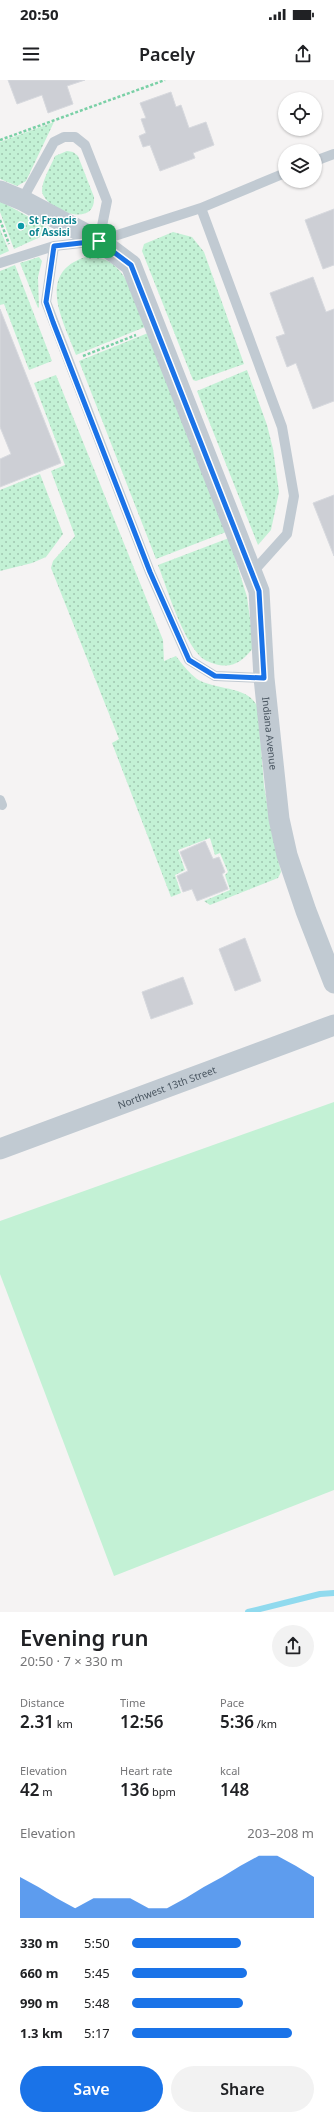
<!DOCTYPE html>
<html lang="en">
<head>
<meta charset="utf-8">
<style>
  :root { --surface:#fff; --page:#f2f2f2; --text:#202124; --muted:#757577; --accent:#1a73e8 }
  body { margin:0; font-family:"Noto Sans",sans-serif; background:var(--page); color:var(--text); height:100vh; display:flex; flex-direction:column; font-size:15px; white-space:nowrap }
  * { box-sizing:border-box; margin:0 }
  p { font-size:13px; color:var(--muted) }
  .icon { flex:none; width:22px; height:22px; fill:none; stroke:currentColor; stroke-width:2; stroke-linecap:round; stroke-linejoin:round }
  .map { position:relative; height:1532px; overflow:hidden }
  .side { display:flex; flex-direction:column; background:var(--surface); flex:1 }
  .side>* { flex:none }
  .buttons { position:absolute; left:278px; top:12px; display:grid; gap:8px }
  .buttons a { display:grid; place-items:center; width:44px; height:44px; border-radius:50%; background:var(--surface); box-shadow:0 1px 3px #0004; font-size:20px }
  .pin { position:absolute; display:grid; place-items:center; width:34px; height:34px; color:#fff; margin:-17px; border-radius:8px; box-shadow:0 2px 6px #0006 }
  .round { display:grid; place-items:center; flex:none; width:42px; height:42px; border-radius:21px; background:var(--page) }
  .summary { display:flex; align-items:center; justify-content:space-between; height:68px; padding:0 20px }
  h1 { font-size:22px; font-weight:600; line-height:30px }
  .metrics { display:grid; grid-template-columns:repeat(3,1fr); gap:6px; height:68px; padding:4px 20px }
  .metrics div { display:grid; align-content:center }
  .metrics b { font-size:17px; font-weight:600 }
  .metrics small { font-size:11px; font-weight:400 }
  .metrics p { font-size:11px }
  .chart { height:112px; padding:8px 20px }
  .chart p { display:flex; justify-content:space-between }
  .chart svg { width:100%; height:72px; margin-top:4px; fill:var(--accent); opacity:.7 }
  .cta { display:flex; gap:8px; margin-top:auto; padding:8px 20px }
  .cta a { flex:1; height:46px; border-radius:24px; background:var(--accent); color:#fff; font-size:16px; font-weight:600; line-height:46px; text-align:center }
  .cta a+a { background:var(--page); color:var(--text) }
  ul { padding:0 20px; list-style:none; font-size:13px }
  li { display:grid; grid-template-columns:64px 48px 1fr; align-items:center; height:30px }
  li i { height:10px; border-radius:5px; background:var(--accent) }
  .status { display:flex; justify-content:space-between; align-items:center; height:28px; padding:0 20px; background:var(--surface); direction:ltr }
  .status svg { height:11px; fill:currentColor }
  header { display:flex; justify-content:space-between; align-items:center; height:52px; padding:0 20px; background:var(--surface); font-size:18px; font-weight:600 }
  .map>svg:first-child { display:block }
  .grass { fill:url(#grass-dots) }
  .pitch { fill:#c3f1d5 }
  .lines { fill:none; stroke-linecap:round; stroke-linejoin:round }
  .stream { stroke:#90daee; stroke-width:6 }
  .building { fill:#cdcfd5; stroke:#d7d9de }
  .path { stroke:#7ad0a6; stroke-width:2.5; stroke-dasharray:3 2; stroke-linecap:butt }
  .service { stroke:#c1cad2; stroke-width:10 }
  .minor { stroke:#c1cad2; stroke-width:21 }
  .route-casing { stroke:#fff; stroke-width:8 }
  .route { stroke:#1a73e8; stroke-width:5 }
  .culture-dot { fill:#0f9aa8; stroke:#fff; stroke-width:1.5 }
  .labels { text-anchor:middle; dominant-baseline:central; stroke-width:3; stroke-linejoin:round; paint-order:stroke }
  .culture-label { font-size:10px; font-weight:bold; fill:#0d838f; stroke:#fff; text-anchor:start }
  .street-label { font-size:10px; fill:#4a5661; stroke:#fff }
</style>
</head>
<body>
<div class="status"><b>20:50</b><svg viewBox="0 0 49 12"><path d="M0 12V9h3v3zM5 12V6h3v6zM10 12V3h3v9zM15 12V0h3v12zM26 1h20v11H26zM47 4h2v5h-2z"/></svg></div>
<header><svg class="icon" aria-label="menu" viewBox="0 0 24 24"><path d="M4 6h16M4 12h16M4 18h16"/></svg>Pacely<svg class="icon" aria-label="share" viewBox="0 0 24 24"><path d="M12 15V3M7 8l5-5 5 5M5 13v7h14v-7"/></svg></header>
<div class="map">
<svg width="334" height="1532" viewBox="0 0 334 1532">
  <defs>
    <pattern id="grass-dots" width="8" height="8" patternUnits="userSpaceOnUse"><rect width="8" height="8" fill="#c3f1d5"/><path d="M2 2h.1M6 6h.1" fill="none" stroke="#a0c6b0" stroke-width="1.8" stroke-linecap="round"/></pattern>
  </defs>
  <rect width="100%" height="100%" fill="#f5f3f3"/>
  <!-- grass -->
  <path class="grass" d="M54,42L26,101L17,106L0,99V62Z
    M67,71L73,72L78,76L94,117C96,151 43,128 42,111C42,100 51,86 55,76Z
    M0,121L49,148V153L14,169L0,132Z
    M0,149L9,171L0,175Z
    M173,152L192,157L204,172L244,284L196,301L193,300L142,171L144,164Z
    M89,176C127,178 133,217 145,247L76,275C63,240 34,191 89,176Z
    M39,177L42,181L38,197L39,227L38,228L20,183Z
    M15,185L52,281L29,290L4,224L0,225V191Z
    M148,253L226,452L156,479L79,281Z
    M247,290L267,345L273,369L279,412L271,450L258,465L197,311Z
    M56,295L163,560L164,581L176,576C182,584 189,593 197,599C216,611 251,605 258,629L264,705L271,749L281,792L278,798L210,825L204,821L230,810L225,795L228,792L220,773L215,775L210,758L178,770L185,790L175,795L181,813L171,817L112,663L119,659L51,488L53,481L75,456L51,391L65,385L34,303Z
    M40,394L63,454L46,477L32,483L0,491V410Z
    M229,458L247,517L254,567C243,581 233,589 215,584C209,582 203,580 199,575C181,555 168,511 158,485Z"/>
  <!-- pitch -->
  <path class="pitch" d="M334,1022V1410L114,1496L0,1194V1141Z"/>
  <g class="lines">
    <!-- stream -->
    <path class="stream" d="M248,1532L320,1514L334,1513"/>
  </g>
  <!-- building -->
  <path class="building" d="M8,0H85L67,6L73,24L48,33L42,15L17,24Z
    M171,12L176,27L181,25L189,48L206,42L214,65L193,73L195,78L160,91L150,65L143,67L139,56L146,53L141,39L146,38L140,23Z
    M334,129V185L323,189L305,140Z
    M313,197L326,232L334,229V321L313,329L296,283L287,287L276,257L285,254L270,213Z
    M0,229L61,383L0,407V379L11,374L0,347Z
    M334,415V476L313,423Z
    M205,761L213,779L219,777L225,792L222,794L228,809L197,821L192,809L183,812L177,796L188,791L180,772Z
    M245,858L261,901L235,911L219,869Z
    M183,897L193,924L151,939L142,912Z"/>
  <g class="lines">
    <!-- path -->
    <path class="path" d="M0,60L165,0
      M0,140L9,164
      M83,276L136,255"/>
    <!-- service -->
    <path class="service" d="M315,81L334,74
      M22,120L54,62L64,57H75L85,65L107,121L99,161
      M201,128L282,347L294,416L287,454L252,493
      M54,166L46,222L150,492L189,580L215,596L264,598
      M0,183L54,166L99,161L201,128L285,93
      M0,720L2,725"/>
    <!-- minor -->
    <g class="minor">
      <path id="s1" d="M0,111L22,120L99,161L131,185L259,511L264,598L279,739L287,775L306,831L334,903"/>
      <path id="s2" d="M0,1069L334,945"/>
    </g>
  </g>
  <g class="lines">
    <defs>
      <path id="route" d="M99,161L131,185L259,511L264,598L215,596L189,580L150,492L53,242L46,222L54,166Z"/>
    </defs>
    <!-- route casing -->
    <use href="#route" class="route-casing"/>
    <!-- route -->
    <use href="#route" class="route"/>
  </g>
  <!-- markers -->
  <circle class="culture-dot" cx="21" cy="146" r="4"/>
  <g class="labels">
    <!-- culture labels -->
    <g class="culture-label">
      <text x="29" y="140">St Francis<tspan x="29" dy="12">of Assisi</tspan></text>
    </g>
    <!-- street labels -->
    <g class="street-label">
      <text stroke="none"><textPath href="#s1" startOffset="644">Indiana Avenue</textPath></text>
      <text stroke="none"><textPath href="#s2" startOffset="178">Northwest 13th Street</textPath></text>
    </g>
  </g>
</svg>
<div class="buttons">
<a><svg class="icon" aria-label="locate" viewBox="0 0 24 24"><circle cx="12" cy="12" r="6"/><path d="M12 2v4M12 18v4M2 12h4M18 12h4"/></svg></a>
<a><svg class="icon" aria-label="layers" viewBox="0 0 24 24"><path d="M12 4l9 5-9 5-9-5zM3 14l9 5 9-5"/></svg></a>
</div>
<div class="pin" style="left:99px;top:161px;background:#1e9e55"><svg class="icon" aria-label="arrive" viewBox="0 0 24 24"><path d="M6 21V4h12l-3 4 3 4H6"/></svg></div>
</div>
<section class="side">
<div class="summary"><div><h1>Evening run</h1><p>20:50 · 7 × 330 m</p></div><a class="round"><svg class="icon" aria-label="share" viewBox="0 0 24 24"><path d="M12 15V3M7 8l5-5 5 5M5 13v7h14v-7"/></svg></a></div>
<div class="metrics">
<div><p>Distance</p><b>2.31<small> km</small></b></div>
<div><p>Time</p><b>12:56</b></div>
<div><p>Pace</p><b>5:36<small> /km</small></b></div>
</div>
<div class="metrics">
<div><p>Elevation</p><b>42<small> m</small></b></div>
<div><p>Heart rate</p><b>136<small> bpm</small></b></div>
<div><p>kcal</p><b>148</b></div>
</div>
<div class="chart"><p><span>Elevation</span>203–208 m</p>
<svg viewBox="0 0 160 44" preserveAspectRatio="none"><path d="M0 44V19L10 25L20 32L30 38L40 32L50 32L60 32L70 38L80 38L90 32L100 25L110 19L120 12L130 6L140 6L150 12L160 19V44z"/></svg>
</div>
<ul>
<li><b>330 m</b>5:50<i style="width:60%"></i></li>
<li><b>660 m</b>5:45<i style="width:63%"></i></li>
<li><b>990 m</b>5:48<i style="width:61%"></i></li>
<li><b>1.3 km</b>5:17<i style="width:88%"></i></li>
</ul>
<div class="cta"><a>Save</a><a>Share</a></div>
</section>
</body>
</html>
